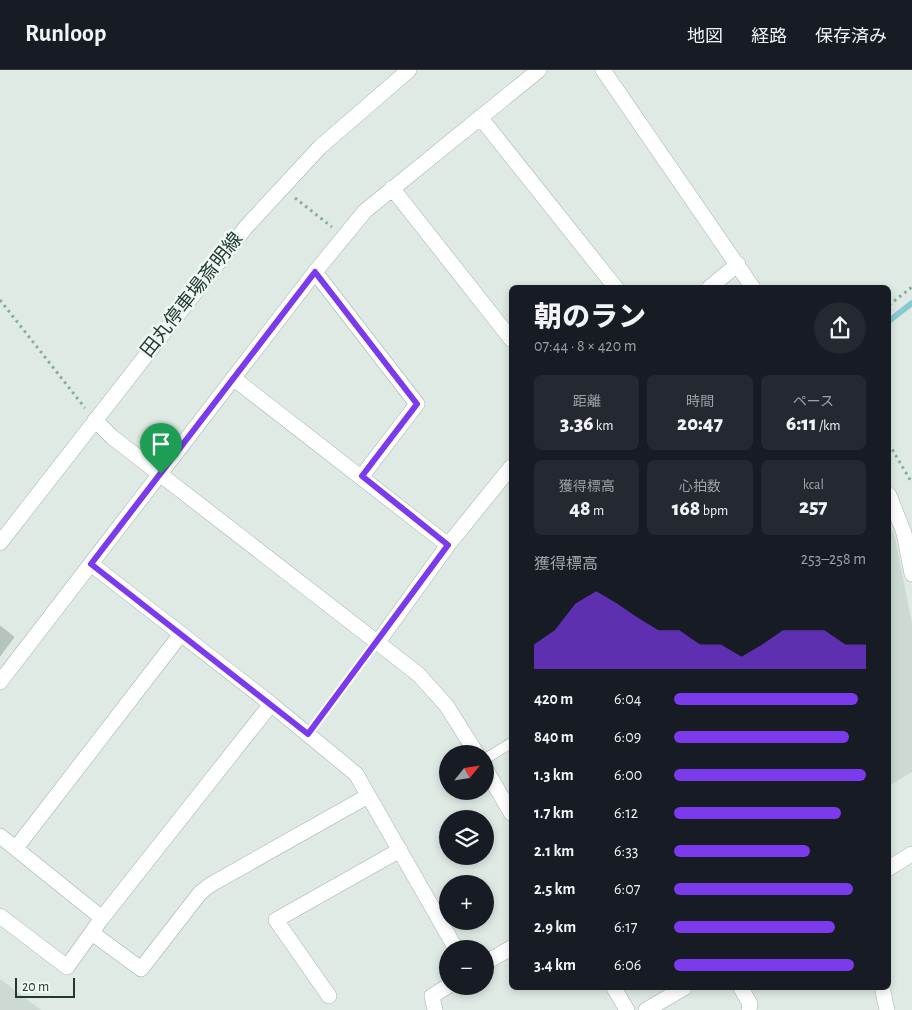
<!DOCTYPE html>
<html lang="ja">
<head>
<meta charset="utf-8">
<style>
  :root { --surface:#171b24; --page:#242831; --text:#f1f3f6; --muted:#9ea1a6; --line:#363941; --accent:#7c3aed }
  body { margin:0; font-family:"Alegreya Sans","Noto Sans JP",sans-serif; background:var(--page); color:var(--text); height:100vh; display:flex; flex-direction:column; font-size:19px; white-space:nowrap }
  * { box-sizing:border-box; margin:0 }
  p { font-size:16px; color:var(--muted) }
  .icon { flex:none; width:28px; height:28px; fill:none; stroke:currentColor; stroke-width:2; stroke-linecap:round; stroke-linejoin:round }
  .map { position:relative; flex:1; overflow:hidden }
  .details { position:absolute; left:509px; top:215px; width:382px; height:705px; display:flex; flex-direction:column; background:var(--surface); border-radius:8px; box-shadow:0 2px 8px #0003 }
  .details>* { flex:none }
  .needle { width:32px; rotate:60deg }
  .fabs { position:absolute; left:439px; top:675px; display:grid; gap:10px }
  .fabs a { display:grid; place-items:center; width:55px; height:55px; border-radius:50%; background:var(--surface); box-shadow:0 2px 8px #0003; font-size:25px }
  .scale { position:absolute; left:15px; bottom:12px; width:60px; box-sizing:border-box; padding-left:5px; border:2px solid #203a31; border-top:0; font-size:14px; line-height:18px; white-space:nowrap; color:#203a31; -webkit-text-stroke:4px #eff7f3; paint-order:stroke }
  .pin { position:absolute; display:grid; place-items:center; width:42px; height:42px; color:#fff; margin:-51px -21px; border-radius:50% 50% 50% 0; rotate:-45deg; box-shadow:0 0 5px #0007 }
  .pin .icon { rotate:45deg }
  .round { display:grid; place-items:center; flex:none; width:52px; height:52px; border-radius:26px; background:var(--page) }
  .overview { display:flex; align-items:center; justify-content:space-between; height:85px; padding:0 25px }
  h1 { font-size:28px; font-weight:800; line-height:38px }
  .figures { display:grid; grid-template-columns:repeat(3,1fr); gap:8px; height:85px; padding:5px 25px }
  .figures div { display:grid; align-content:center; border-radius:8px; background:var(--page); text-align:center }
  .figures b { font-size:21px; font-weight:800 }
  .figures small { font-size:14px; font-weight:400 }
  .figures p { font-size:14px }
  .chart { height:140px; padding:10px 25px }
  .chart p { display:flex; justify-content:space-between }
  .chart svg { width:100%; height:90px; margin-top:5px; fill:var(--accent); opacity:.7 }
  ul { padding:0 25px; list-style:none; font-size:16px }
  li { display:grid; grid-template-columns:80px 60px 1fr; align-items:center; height:38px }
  li i { height:12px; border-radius:6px; background:var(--accent) }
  header { display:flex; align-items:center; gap:30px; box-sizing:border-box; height:70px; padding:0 25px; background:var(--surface); border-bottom:1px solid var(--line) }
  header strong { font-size:24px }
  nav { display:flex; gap:28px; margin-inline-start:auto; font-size:18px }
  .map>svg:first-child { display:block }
  .built { fill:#cddad3 }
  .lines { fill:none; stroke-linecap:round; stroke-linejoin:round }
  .stream { stroke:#87cad0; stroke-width:6 }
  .building { fill:#b5c5bd; stroke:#b2c4bb }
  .service-casing { stroke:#a2b2ab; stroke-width:11 }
  .minor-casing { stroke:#a2b2ab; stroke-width:16 }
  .secondary-casing { stroke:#9eb6ac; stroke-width:16 }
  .path { stroke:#80ae9c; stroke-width:3; stroke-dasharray:2.5 4; stroke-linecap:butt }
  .service { stroke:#fff; stroke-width:10 }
  .minor { stroke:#fff; stroke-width:15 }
  .secondary { stroke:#fff; stroke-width:15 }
  .route-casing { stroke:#fff; stroke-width:10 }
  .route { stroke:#7c3aed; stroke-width:6 }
  .labels { text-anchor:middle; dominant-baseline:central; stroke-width:5; stroke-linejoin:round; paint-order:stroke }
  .street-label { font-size:19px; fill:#203a31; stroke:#eff7f3 }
</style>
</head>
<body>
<header>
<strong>Runloop</strong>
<nav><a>地図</a><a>経路</a><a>保存済み</a></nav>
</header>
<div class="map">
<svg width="912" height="940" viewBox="0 0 912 940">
  <rect width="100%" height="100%" fill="#dfeae4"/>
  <!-- built -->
  <path class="built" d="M889,453L895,468L912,553V702L889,716Z
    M0,909L41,940H0Z"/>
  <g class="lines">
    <!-- stream -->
    <path class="stream" d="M889,251L912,233"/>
  </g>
  <!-- building -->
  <path class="building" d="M0,556L14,567L0,586Z"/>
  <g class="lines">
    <defs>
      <path id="service" d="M485,689L511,673"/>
      <path id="minor" d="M603,0L753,218
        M480,47L616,218
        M392,118L511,269
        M315,202L417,334L362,406
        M709,218L738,194
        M233,308L448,475
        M95,350L112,367L418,604L446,635L477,684
        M889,425L904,463L912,504
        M91,494L271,634L356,704L456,879
        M378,572L448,475L511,397
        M0,612L315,202L365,141L539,0
        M485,698L511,743
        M0,766L102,848
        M16,778L181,564
        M889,798L912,784
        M0,846L67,897L102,848L271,634
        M92,863L141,899L200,823L210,815L368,726
        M485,893L511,878
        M614,918L627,940
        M741,918L750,934L749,940
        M883,922L887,940
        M329,926L276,850L400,780
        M435,940L432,926L448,916
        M646,940L684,918"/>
      <path id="secondary" d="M0,473L246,157L320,77L409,0"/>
    </defs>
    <!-- service casing -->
    <use href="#service" class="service-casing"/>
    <!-- minor casing -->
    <use href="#minor" class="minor-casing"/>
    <!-- secondary casing -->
    <use href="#secondary" class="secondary-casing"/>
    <!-- path -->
    <path class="path" d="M295,128L332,157
      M0,230L85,338
      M889,235L912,217
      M889,374L912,413
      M318,651L367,586"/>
    <!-- service -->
    <use href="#service" class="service"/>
    <!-- minor -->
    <use href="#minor" class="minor"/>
    <!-- secondary -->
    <use href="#secondary" class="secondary"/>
  </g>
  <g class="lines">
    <defs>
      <path id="route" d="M315,202L417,334L362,406L448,475L308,664L91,494Z"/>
    </defs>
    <!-- route casing -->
    <use href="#route" class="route-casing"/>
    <!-- route -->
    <use href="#route" class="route"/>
  </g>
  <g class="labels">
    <!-- street labels -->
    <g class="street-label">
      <text transform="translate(192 225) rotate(-52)">田丸停車場斎明線</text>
    </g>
  </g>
</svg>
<div class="fabs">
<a><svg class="needle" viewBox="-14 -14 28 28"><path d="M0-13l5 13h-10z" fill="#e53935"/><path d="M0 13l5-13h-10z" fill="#9ea1a6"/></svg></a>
<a><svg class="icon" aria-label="layers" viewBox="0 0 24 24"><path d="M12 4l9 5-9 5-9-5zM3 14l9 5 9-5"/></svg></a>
<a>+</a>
<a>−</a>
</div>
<div class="scale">20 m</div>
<div class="pin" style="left:161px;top:404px;background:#1e9e55"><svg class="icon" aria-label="arrive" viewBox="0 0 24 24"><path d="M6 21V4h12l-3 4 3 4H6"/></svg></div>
<section class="details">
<div class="overview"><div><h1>朝のラン</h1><p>07:44 · 8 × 420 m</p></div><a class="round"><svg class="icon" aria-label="share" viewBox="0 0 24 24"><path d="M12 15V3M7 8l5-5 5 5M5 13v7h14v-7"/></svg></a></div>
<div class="figures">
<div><p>距離</p><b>3.36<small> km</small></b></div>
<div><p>時間</p><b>20:47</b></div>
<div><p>ペース</p><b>6:11<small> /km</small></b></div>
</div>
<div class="figures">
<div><p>獲得標高</p><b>48<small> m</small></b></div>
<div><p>心拍数</p><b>168<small> bpm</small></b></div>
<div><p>kcal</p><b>257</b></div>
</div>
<div class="chart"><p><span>獲得標高</span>253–258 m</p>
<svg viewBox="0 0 160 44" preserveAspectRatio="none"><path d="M0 44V32L10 25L20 12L30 6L40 12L50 19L60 25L70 25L80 32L90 32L100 38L110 32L120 25L130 25L140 25L150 32L160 32V44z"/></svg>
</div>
<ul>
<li><b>420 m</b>6:04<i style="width:96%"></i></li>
<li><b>840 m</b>6:09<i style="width:91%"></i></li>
<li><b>1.3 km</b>6:00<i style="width:100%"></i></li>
<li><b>1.7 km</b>6:12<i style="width:87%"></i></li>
<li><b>2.1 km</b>6:33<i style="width:71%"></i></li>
<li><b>2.5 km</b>6:07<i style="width:93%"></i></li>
<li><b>2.9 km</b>6:17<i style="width:84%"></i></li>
<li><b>3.4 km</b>6:06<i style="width:94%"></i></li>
</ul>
</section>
</div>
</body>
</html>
